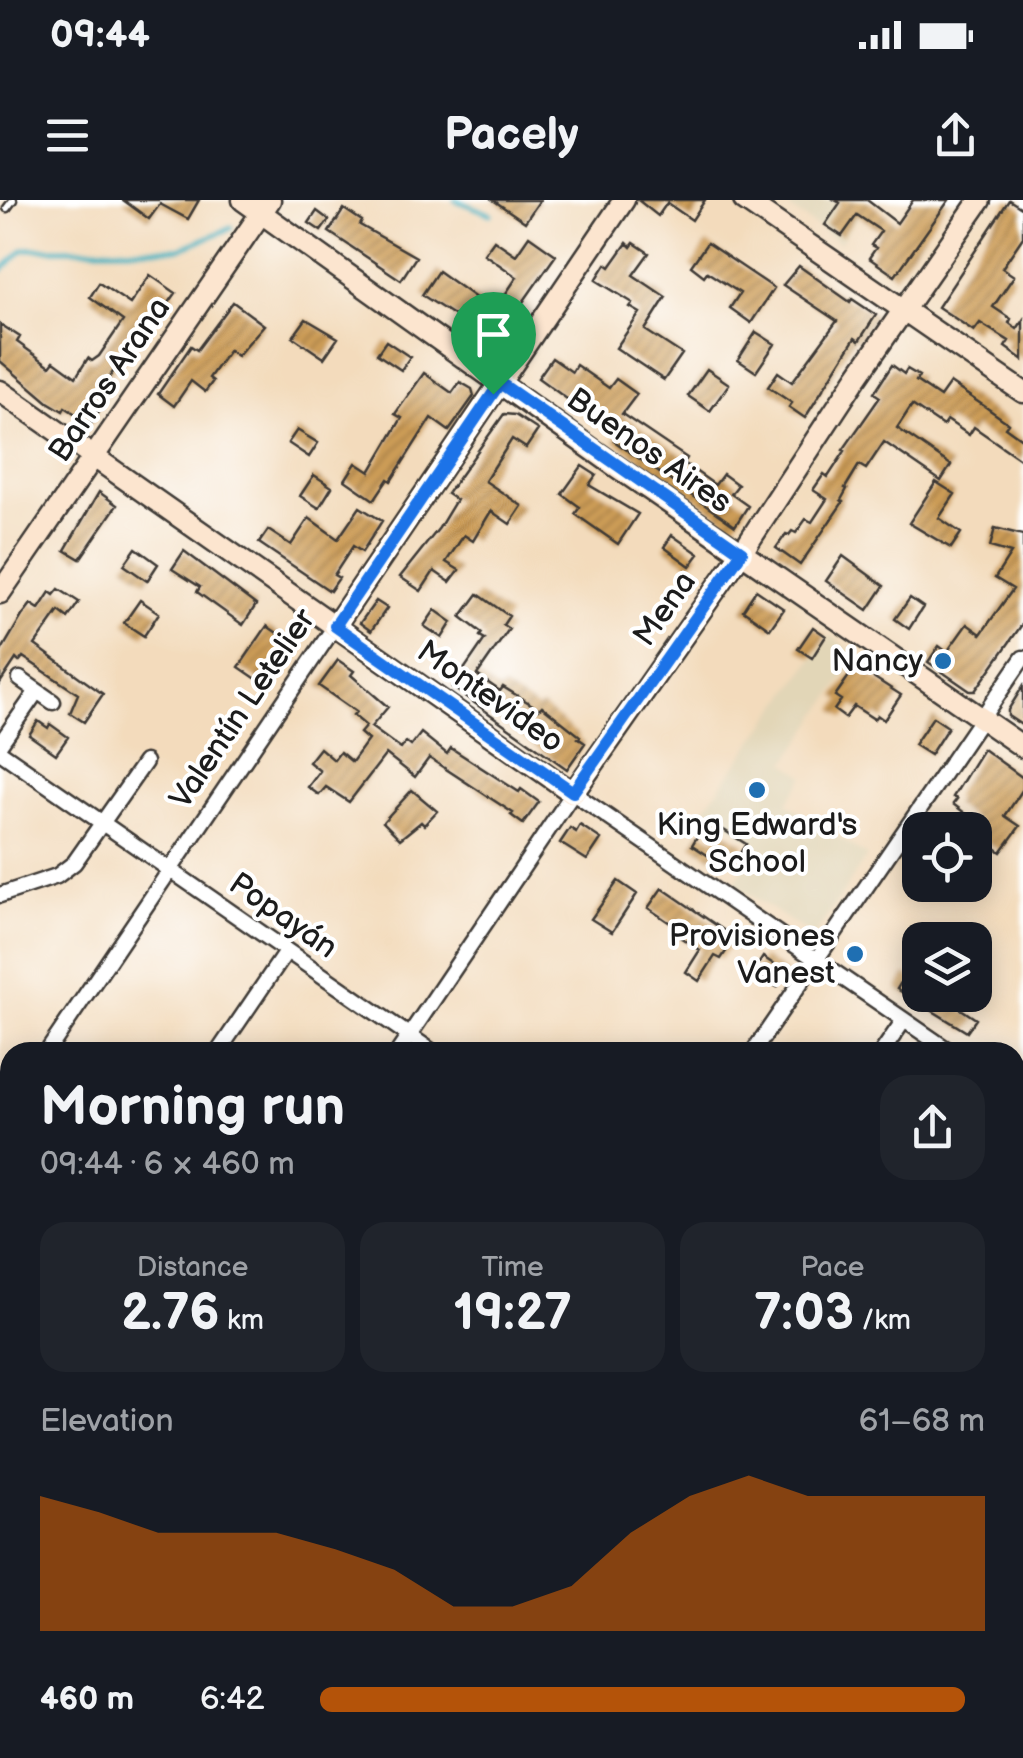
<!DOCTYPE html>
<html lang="en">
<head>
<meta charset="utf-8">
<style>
  :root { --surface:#171b24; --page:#20242c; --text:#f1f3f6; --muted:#9ea1a6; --accent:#b45309 }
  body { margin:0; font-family:"Balsamiq Sans",sans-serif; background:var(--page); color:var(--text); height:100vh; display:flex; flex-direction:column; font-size:38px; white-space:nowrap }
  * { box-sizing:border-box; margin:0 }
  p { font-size:32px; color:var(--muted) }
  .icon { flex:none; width:55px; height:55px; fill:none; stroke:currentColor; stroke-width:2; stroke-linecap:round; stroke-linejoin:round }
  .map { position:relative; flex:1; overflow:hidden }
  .side { position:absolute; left:0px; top:842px; width:1025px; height:718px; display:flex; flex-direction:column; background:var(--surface); border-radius:30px 30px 0 0; box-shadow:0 5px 25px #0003 }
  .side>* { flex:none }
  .controls { position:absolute; left:902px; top:612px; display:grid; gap:20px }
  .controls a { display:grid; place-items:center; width:90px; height:90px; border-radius:20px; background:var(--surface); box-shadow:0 5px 25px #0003; font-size:50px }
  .pin { position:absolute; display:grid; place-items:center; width:85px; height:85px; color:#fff; margin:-102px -42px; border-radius:50% 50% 50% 0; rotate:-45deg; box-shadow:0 0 10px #0007 }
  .pin .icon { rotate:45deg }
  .round { display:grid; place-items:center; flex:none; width:105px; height:105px; border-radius:30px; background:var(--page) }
  .head { display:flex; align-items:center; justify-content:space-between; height:170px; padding:0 40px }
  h1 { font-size:55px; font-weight:600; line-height:75px }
  .stats { display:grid; grid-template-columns:repeat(3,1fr); gap:15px; height:170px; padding:10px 40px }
  .stats div { display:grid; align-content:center; border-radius:25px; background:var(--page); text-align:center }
  .stats b { font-size:50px; font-weight:600 }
  .stats small { font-size:28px; font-weight:400 }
  .stats p { font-size:28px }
  .chart { height:280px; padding:20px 40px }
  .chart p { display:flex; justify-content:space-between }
  .chart svg { width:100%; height:180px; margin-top:10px; fill:var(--accent); opacity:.7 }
  ul { padding:0 40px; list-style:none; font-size:32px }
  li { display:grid; grid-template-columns:160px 120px 1fr; align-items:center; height:75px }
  li i { height:25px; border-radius:12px; background:var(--accent) }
  .status { display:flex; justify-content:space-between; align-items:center; height:70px; padding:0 50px; background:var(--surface); direction:ltr }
  .status svg { height:28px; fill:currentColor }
  header { display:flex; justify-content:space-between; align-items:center; height:130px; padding:0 40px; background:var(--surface); font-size:45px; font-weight:600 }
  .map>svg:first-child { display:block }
  .built { fill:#e2d6b7 }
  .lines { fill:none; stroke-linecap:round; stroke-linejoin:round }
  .stream { stroke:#3fafbc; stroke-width:5 }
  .building { fill:url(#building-hatch) }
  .lane-casing { stroke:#3c3934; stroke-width:11 }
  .street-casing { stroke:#3c3934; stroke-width:19 }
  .secondary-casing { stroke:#3c3934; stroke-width:25 }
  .lane { stroke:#fff; stroke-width:6 }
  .street { stroke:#fff; stroke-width:14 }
  .secondary { stroke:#fce5cf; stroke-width:20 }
  .route-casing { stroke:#fff; stroke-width:20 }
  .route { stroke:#1a73e8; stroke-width:12 }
  .poi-dot { fill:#1f6fb2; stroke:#fff; stroke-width:4 }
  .labels { text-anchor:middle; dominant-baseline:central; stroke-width:8; stroke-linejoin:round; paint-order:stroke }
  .street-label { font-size:32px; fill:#1c1c1c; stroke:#fff }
  .poi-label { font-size:32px; fill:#1c1c1c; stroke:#fff; text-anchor:end }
</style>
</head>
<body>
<div class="status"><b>09:44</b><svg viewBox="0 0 49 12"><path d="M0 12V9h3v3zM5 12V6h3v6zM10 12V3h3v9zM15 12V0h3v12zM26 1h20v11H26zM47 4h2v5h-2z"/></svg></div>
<header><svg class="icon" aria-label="menu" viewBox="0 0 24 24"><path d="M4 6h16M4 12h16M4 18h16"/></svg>Pacely<svg class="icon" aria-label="share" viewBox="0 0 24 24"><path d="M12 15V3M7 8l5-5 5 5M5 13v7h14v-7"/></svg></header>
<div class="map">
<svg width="1023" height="1558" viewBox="0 0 1023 1558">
  <defs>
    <pattern id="building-hatch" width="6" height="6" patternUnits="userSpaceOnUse" patternTransform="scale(2.5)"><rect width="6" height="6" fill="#cc9c56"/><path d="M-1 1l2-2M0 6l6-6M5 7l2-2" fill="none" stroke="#a57e46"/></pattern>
  </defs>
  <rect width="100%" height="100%" fill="#fff"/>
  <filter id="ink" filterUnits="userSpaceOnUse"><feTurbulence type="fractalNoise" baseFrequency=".01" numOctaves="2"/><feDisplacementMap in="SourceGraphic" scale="20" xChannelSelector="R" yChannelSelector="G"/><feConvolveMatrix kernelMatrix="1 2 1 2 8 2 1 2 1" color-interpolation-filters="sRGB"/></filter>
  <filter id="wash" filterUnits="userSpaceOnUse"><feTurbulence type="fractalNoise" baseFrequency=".0048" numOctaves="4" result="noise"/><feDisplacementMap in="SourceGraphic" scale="40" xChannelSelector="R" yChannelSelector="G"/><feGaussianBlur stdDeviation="2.25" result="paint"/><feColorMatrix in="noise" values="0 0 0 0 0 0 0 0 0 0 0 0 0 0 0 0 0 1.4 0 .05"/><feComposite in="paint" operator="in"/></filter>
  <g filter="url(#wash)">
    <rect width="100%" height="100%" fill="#f3dbbc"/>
    <!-- built -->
    <path class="built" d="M795,0H870L840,43L789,8Z
      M830,435L859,456L786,563L805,576L787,603L867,656L814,737L734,684L758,645L704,609Z"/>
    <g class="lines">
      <!-- stream -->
      <path class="stream" d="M455,0L491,14
        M0,72L24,49H179L231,28"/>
    </g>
    <g id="blocks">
      <!-- building -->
      <path class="building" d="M123,0H199L188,19L160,4L149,19Z
        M493,0H540L525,22Z
        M638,0H705L692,20L667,3L658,16Z
        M835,0H867L897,23L913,0H949L895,76L869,58L876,48L871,45L881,31L857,15L842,36L825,25L840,3Z
        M1009,0L1023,9V37L1002,68L1014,76L993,107L1011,119L1009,123L1017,129L1023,120V160L1005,147L1009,141L980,123L974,131L938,107Z
        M344,9L362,21L360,25L416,57L401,80L329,32Z
        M317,11L329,20L321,31L309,23Z
        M529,36L556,55L516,112L521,115L516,122L522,126L506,149L422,95L438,71L494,111L517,77L484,54L494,40L516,55Z
        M627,43L631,47L634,43L649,53L633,75L666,97L645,130L682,154L664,180L616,148L640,113L630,107L633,103L596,80L606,64L610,67Z
        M707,43L774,88L751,123L730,108L740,93L707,72L704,76L691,66Z
        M799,66L850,102L852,99L876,115L859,141L855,138L805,218L789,207L792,203L768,187L778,172L792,182L837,121L783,85Z
        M150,75L176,93L164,110L159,107L124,162L121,160L90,206L99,212L91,224L65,207L63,211L48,202L0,161V124L20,137L17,142L50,166L54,161L76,177L88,158L92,161L99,156L123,121L90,97L99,83L130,104Z
        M233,102L264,125L237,156L229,150L209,178L213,181L205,192L191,181L174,206L158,194L191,146L197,150Z
        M306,119L338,138L324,158L293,137Z
        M756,132L775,144L756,172L738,160Z
        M386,141L410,157L401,170L377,154Z
        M552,158L572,172L576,165L609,188L616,179L637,194L622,214L687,258L684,263L715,285L723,274L738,285L731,294L748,306L735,326L614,241L618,236L538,178Z
        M892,165L904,174L907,169L919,176L916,181L940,197L950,183L987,208L1008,223L1005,227L1023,240V261L974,227L969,235L947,220L943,226L912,205L897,228L951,265L941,281L884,242L866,269L859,265L845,288L847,289L841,300L843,302L800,365L776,348L786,334L789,335L792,331L796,333L806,319L812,322L827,299L813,290L824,274L828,277L845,251L843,250L880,197L874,193Z
        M707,169L729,184L710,211L688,196Z
        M424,173L452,193L460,182L472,189L474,196L449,231L431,218L391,281L388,279L374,300L345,280L356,263L370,272L402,218L395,214Z
        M504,214L515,215L538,230L526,248L512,239L485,281L522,306L510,324L491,311L473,341L464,335L446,362L459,370L450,382L434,371L421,391L400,377L439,328L456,300L447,294Z
        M297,230L318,243L309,257L288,243Z
        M582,266L596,275L589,285L638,314L618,344L575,314L580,307L562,294Z
        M314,275L332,287L319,308L300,296Z
        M936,282L955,294L939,318L961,333L951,348L909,323Z
        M99,292L117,305L80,359L65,350Z
        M360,307L382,321L362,352L353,346L334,375L339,378L330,391L259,343L268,330L291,345L309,318L338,339Z
        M995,328L1023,335V423L975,491H970L928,462L939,446L947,452L967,424L981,434L1013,389L995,378L1011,353L990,347Z
        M672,335L699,354L690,366L664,347Z
        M136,348L158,364L147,381L124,365Z
        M184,351L256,405L243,425L197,392L200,387L172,369Z
        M843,356L884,386L868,410L826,381Z
        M59,389L79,402L68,418L59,411L35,445L103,494L84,522L70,513L78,494L23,457L19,462L16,459L0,483V453L22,416L31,404L39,409L50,392L54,395Z
        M756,390L784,409L770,429L743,410Z
        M478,394L509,416L503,425L509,429L477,475L500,491L503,487L539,509L542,506L580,536L578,538L585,543L567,569L452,487L485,439L480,436L482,433L461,417Z
        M910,398L923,407L909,429L895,419Z
        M140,400L159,413L144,436L124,423Z
        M376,401L387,408L371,431L360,423Z
        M435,410L452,422L442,438L424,426Z
        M267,426L289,441L261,482L239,467Z
        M813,427L826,436L812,458L798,449Z
        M338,460L354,471L351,475L388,507L371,527L401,549L406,542L411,546L421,533L447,554L451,548L519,592L521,589L539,602L523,624L511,615L513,613L429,558L415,577L386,554L349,602L326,587L319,595L308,587L320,571L309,562L320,548L334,560L340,552L352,562L368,540L360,533L366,526L353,515L356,512L319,486Z
        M856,466L901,495L884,520L877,515L874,519L854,506L845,518L834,510L841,500L835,496Z
        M1023,486V526L1008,516V510Z
        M933,517L948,527L930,555L914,545Z
        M38,521L48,528L50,524L68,537L56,554L29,535Z
        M983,549L1023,578V589L1005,616L1020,626L1001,652L975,634L973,630L978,623L953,604L957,599L953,597Z
        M412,590L437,611L424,625L421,622L400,639L383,622Z
        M580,625L601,639L587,660L560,643L570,628L576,632Z
        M722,629L746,644L736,659L728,654L725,658L716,652L712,658L692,645L701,630L715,639Z
        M618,681L637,694L612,732L591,719Z
        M662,688L735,738L721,759L715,756L699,781L686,772L700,750L672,732L676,727L648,708Z
        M763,757L787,773L777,787L753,772Z
        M906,774L920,784V795H940L976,819L967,832L897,789Z"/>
    </g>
  </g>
  <g filter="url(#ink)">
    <use href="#blocks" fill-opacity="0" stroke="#3c3934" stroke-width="2.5"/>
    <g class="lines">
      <defs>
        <path id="lane" d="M7,8L13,0"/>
        <path id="street" d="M20,479L53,502
          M0,544L37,491
          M0,552L433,852
          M0,695L57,676L74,663L145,562
          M47,852L335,426
          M218,852L286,752
          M398,852L573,593L948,850
          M753,852L1023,458
          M882,852L904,820
          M0,922L10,907
          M1015,959L1023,947
          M1015,991L1023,979
          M0,1041L10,1048
          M0,1075L10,1082
          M0,1222L10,1204
          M0,1315L10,1301
          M0,1436L10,1422
          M1015,1517L1023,1505
          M257,1558L262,1550
          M620,1558L625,1550
          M987,1558L993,1550"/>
        <path id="secondary" d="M243,0L617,267L1023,547
          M744,0L1023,192
          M0,191L573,593L742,352L857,177L980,0
          M0,393L270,0
          M335,426L624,0"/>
      </defs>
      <!-- lane casing -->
      <use href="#lane" class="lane-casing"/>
      <!-- street casing -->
      <use href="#street" class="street-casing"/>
      <!-- secondary casing -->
      <use href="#secondary" class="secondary-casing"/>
      <!-- lane -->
      <use href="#lane" class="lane"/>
      <!-- street -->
      <use href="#street" class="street"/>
      <!-- secondary -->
      <use href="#secondary" class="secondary"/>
    </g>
  </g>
  <g class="lines" filter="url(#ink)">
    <defs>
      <path id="route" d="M500,183L742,352L573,592L335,426Z"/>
    </defs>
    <!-- route casing -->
    <use href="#route" class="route-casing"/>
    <!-- route -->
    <use href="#route" class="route"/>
  </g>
  <!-- markers -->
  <g class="poi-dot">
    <circle cx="943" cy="461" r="10"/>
    <circle cx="757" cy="590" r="10"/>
    <circle cx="855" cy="754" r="10"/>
  </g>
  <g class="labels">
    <!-- street labels -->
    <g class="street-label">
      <text transform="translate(110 180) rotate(-56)">Barros Arana</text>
      <text transform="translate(649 251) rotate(35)">Buenos Aires</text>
      <text transform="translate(665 409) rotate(-55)">Mena</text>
      <text transform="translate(490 497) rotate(35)">Montevideo</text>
      <text transform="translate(243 509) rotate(-56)">Valentín Letelier</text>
      <text transform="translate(283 716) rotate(35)">Popayán</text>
    </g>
    <!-- poi labels -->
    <g class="poi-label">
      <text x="923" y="461">Nancy</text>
      <text x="757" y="625" text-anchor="middle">King Edward's<tspan x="757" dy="37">School</tspan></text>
      <text x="835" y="736">Provisiones<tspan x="835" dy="37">Vanest</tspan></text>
    </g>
  </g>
</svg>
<div class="controls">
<a><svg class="icon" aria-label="locate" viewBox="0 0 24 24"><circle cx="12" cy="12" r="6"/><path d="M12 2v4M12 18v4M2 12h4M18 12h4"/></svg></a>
<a><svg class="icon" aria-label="layers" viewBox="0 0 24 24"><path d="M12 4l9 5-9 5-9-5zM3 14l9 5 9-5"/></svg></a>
</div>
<div class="pin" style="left:493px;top:194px;background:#1e9e55"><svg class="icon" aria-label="arrive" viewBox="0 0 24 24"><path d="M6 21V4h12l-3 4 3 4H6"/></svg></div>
<section class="side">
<div class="head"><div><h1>Morning run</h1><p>09:44 · 6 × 460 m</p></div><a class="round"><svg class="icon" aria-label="share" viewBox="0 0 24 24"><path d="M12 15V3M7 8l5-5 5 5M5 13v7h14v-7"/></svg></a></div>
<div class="stats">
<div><p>Distance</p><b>2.76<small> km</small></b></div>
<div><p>Time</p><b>19:27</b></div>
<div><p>Pace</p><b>7:03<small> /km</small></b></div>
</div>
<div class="chart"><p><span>Elevation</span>61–68 m</p>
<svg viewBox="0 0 160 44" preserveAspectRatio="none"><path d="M0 44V11L10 15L20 20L30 20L40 20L50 24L60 29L70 38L80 38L90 33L100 20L110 11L120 6L130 11L140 11L150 11L160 11V44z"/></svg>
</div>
<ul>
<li><b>460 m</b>6:42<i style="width:97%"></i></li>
</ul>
</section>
</div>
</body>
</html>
